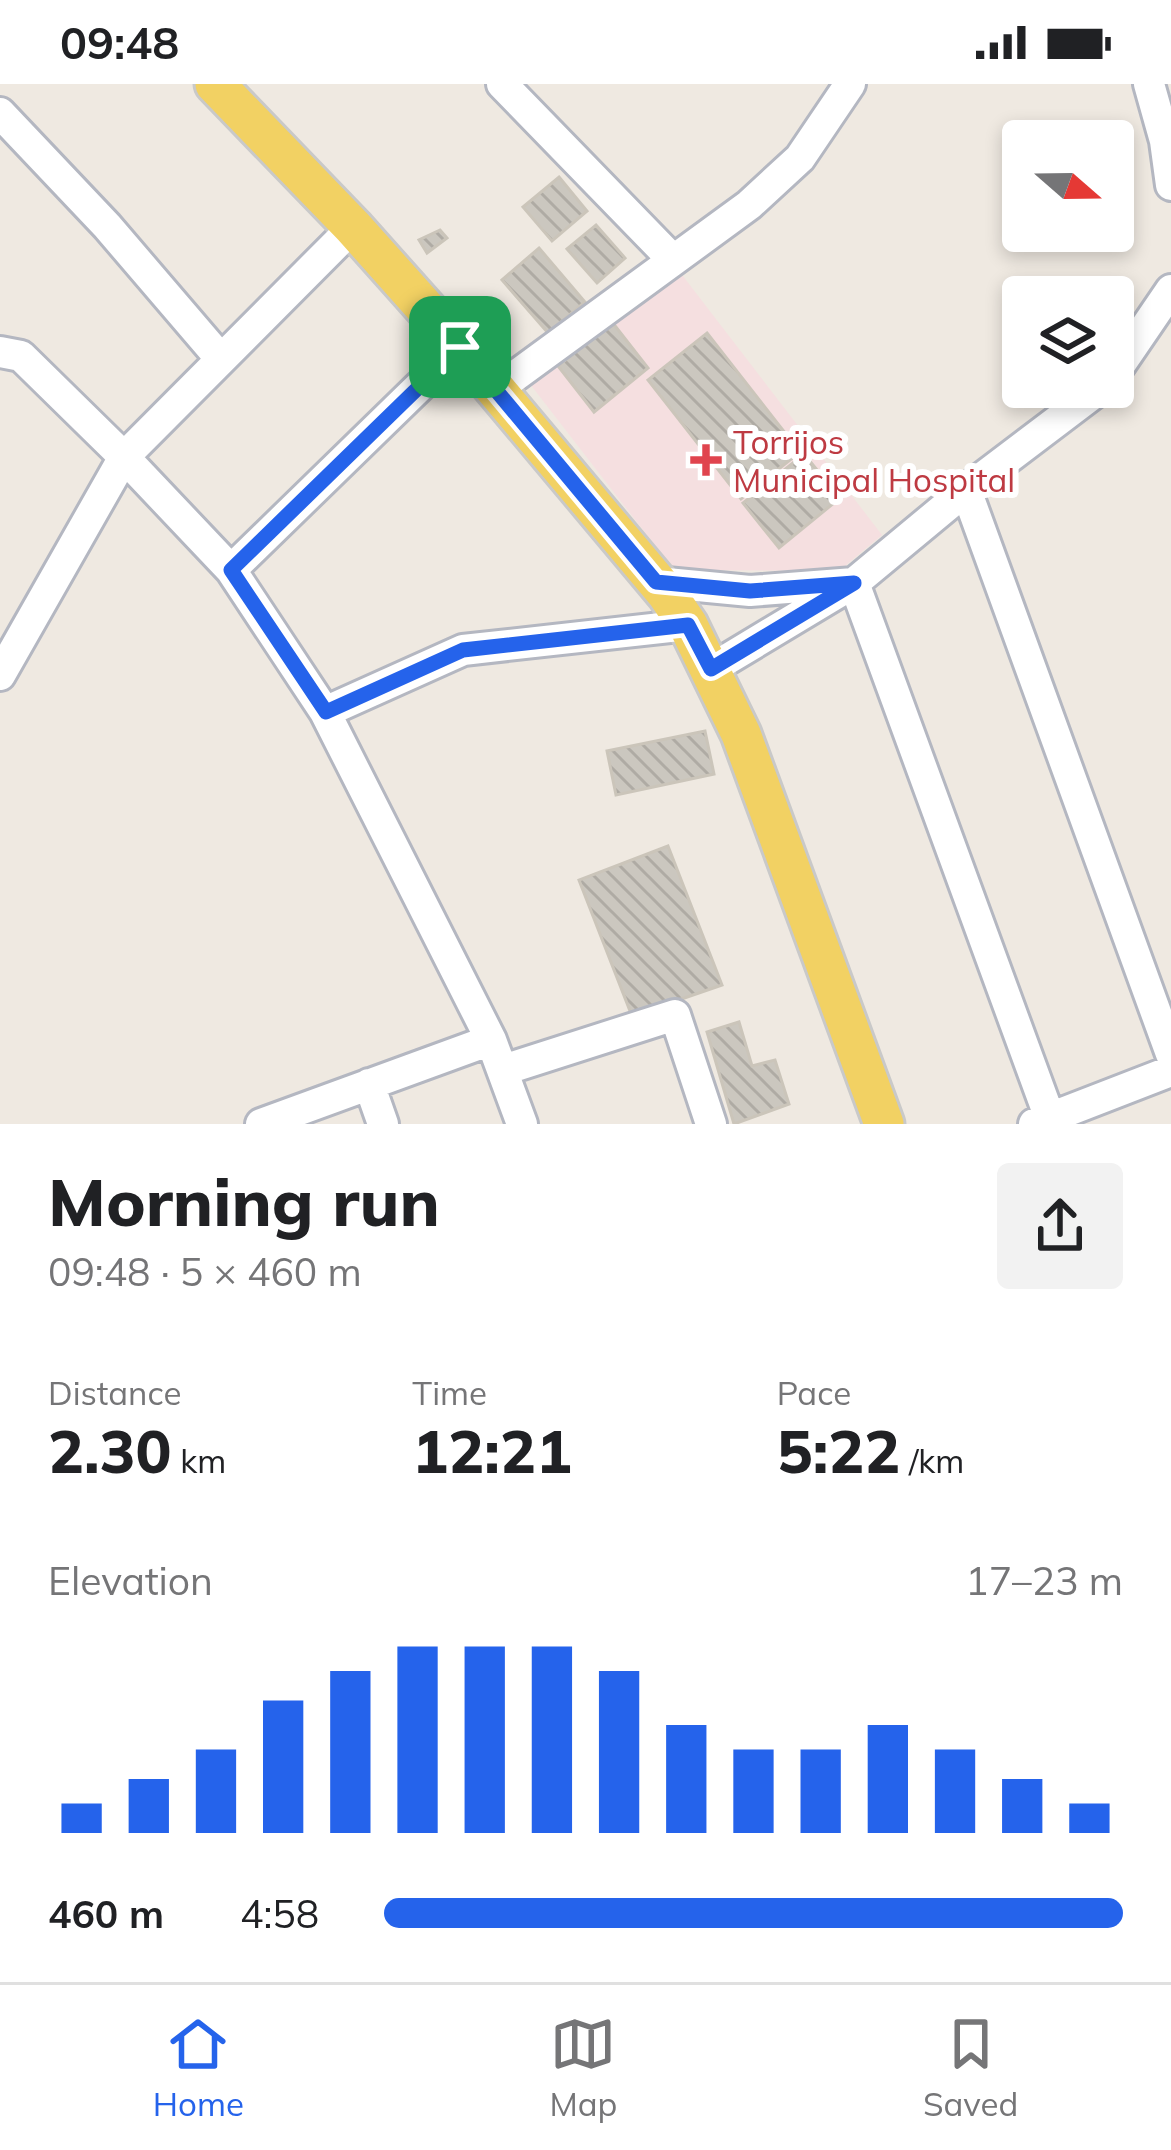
<!DOCTYPE html>
<html lang="en">
<head>
<meta charset="utf-8">
<style>
  :root { --surface:#fff; --page:#f2f2f2; --text:#202124; --muted:#757577; --line:#e0e0e0; --accent:#2563eb }
  body { margin:0; font-family:Mulish,sans-serif; background:var(--page); color:var(--text); height:100vh; display:flex; flex-direction:column; font-size:45px; white-space:nowrap }
  * { box-sizing:border-box; margin:0 }
  p { font-size:39px; color:var(--muted) }
  .icon { flex:none; width:66px; height:66px; fill:none; stroke:currentColor; stroke-width:2; stroke-linecap:round; stroke-linejoin:round }
  .map { position:relative; height:1040px; overflow:hidden }
  .drawer { display:flex; flex-direction:column; background:var(--surface); flex:1 }
  .drawer>* { flex:none }
  .needle { width:78px; rotate:110deg }
  .buttons { position:absolute; left:1002px; top:36px; display:grid; gap:24px }
  .buttons a { display:grid; place-items:center; width:132px; height:132px; border-radius:12px; background:var(--surface); box-shadow:0 6px 18px #0003; font-size:60px }
  .pin { position:absolute; display:grid; place-items:center; width:102px; height:102px; color:#fff; margin:-51px; border-radius:24px; box-shadow:0 6px 18px #0006 }
  .round { display:grid; place-items:center; flex:none; width:126px; height:126px; border-radius:12px; background:var(--page) }
  .summary { display:flex; align-items:center; justify-content:space-between; height:204px; padding:0 48px }
  h1 { font-size:66px; font-weight:800; line-height:90px }
  .metrics { display:grid; grid-template-columns:repeat(3,1fr); gap:18px; height:204px; padding:12px 48px }
  .metrics div { display:grid; align-content:center }
  .metrics b { font-size:60px; font-weight:800 }
  .metrics small { font-size:33px; font-weight:400 }
  .metrics p { font-size:33px }
  .chart { height:336px; padding:24px 48px }
  .chart p { display:flex; justify-content:space-between }
  .chart svg { width:100%; height:216px; margin-top:12px; stroke:var(--accent); stroke-width:6 }
  ul { padding:0 48px; list-style:none; font-size:39px }
  li { display:grid; grid-template-columns:192px 144px 1fr; align-items:center; height:90px }
  li i { height:30px; border-radius:15px; background:var(--accent) }
  .status { display:flex; justify-content:space-between; align-items:center; height:84px; padding:0 60px; background:var(--surface); direction:ltr }
  .status svg { height:33px; fill:currentColor }
  .menu { display:flex; justify-content:space-around; align-items:center; height:168px; border-top:3px solid var(--line); background:var(--surface); font-size:33px; color:var(--muted) }
  .menu a { display:grid; justify-items:center; gap:6px }
  .menu .on { color:var(--accent) }
  .map>svg:first-child { display:block }
  .medical { fill:#f5dfe0 }
  .building { fill:url(#building-back-hatch); stroke:#cbc5ba; stroke-width:3 }
  .lines { fill:none; stroke-linecap:round; stroke-linejoin:round }
  .minor-casing { stroke:#b4b7c1; stroke-width:36 }
  .major-casing { stroke:#c9c9c9; stroke-width:45 }
  .minor { stroke:#fff; stroke-width:30 }
  .major { stroke:#f2d163; stroke-width:39 }
  .route-casing { stroke:#fff; stroke-width:24 }
  .route { stroke:#2563eb; stroke-width:15 }
  .health-dot { fill:#e0444e; stroke:#fff; stroke-width:4.5 }
  .labels { text-anchor:middle; dominant-baseline:central; stroke-width:12; stroke-linejoin:round; paint-order:stroke }
  .health-label { font-size:33px; fill:#be3a42; stroke:#fff; text-anchor:start }
</style>
</head>
<body>
<div class="status"><b>09:48</b><svg viewBox="0 0 49 12"><path d="M0 12V9h3v3zM5 12V6h3v6zM10 12V3h3v9zM15 12V0h3v12zM26 1h20v11H26zM47 4h2v5h-2z"/></svg></div>
<div class="map">
<svg width="1171" height="1040" viewBox="0 0 1171 1040">
  <defs>
    <pattern id="building-back-hatch" width="6" height="6" patternUnits="userSpaceOnUse" patternTransform="scale(3)"><rect width="6" height="6" fill="#cbc7bf"/><path d="M-1 5l2 2M0 0l6 6M5-1l2 2" fill="none" stroke="#afaba4"/></pattern>
  </defs>
  <rect width="100%" height="100%" fill="#efe9e1"/>
  <!-- medical -->
  <path class="medical" d="M676,183L882,451L839,487L674,486L530,300Z"/>
  <!-- building -->
  <path class="building" d="M559,93L587,127L552,157L523,123Z
    M596,141L625,174L597,199L567,165Z
    M440,146L447,154L427,169L419,156Z
    M539,164L585,218L548,249L502,196Z
    M612,238L648,284L594,328L558,282Z
    M707,249L800,368L741,415L648,296Z
    M804,370L840,414L779,464L743,419Z
    M705,647L714,690L616,711L607,667Z
    M668,762L722,901L632,932L579,796Z
    M739,938L752,982L775,976L789,1020L734,1040L707,948Z"/>
  <g class="lines">
    <defs>
      <path id="minor" d="M502,0L673,176
        M1149,0L1165,57L1171,101
        M0,29L107,142L220,274
        M0,268L21,272L124,373L231,486L325,628L491,956L522,1040
        M1113,291L1171,206
        M496,306L749,121L800,74L850,0
        M966,406L1171,970
        M231,486L460,263
        M656,498L750,507L854,499L1052,1040
        M711,585L854,499L966,406L1102,303
        M0,591L124,373L353,143
        M325,628L463,566L688,541
        M503,986L675,931L711,1040
        M369,1000L383,1040
        M261,1040L491,956
        M1034,1040L1171,987"/>
      <path id="major" d="M215,0L353,143L460,263L667,510L688,541L741,650L884,1040"/>
    </defs>
    <!-- minor casing -->
    <use href="#minor" class="minor-casing"/>
    <!-- major casing -->
    <use href="#major" class="major-casing"/>
    <!-- minor -->
    <use href="#minor" class="minor"/>
    <!-- major -->
    <use href="#major" class="major"/>
  </g>
  <g class="lines">
    <defs>
      <path id="route" d="M460,263L656,498L750,507L854,499L711,585L688,541L463,566L326,628L231,486Z"/>
    </defs>
    <!-- route casing -->
    <use href="#route" class="route-casing"/>
    <!-- route -->
    <use href="#route" class="route"/>
  </g>
  <!-- markers -->
  <path class="health-dot" d="M700 358h12v12h12v12h-12v12h-12v-12h-12v-12h12z"/>
  <g class="labels">
    <!-- health labels -->
    <g class="health-label">
      <text x="733" y="357">Torrijos<tspan x="733" dy="38">Municipal Hospital</tspan></text>
    </g>
  </g>
</svg>
<div class="buttons">
<a><svg class="needle" viewBox="-14 -14 28 28"><path d="M0-13l5 13h-10z" fill="#e53935"/><path d="M0 13l5-13h-10z" fill="#757577"/></svg></a>
<a><svg class="icon" aria-label="layers" viewBox="0 0 24 24"><path d="M12 4l9 5-9 5-9-5zM3 14l9 5 9-5"/></svg></a>
</div>
<div class="pin" style="left:460px;top:263px;background:#1e9e55"><svg class="icon" aria-label="arrive" viewBox="0 0 24 24"><path d="M6 21V4h12l-3 4 3 4H6"/></svg></div>
</div>
<section class="drawer">
<div class="summary"><div><h1>Morning run</h1><p>09:48 · 5 × 460 m</p></div><a class="round"><svg class="icon" aria-label="share" viewBox="0 0 24 24"><path d="M12 15V3M7 8l5-5 5 5M5 13v7h14v-7"/></svg></a></div>
<div class="metrics">
<div><p>Distance</p><b>2.30<small> km</small></b></div>
<div><p>Time</p><b>12:21</b></div>
<div><p>Pace</p><b>5:22<small> /km</small></b></div>
</div>
<div class="chart"><p><span>Elevation</span>17–23 m</p>
<svg viewBox="0 0 160 44" preserveAspectRatio="none"><path d="M5 44V38M15 44V33M25 44V27M35 44V17M45 44V11M55 44V6M65 44V6M75 44V6M85 44V11M95 44V22M105 44V27M115 44V27M125 44V22M135 44V27M145 44V33M155 44V38"/></svg>
</div>
<ul>
<li><b>460 m</b>4:58<i style="width:100%"></i></li>
</ul>
</section>
<nav class="menu">
<a class="on"><svg class="icon" aria-label="home" viewBox="0 0 24 24"><path d="M3 11l9-7 9 7M6 9v11h12V9"/></svg>Home</a>
<a><svg class="icon" aria-label="map" viewBox="0 0 24 24"><path d="M3 6l6-2 6 2 6-2v14l-6 2-6-2-6 2zM9 4v14M15 6v14"/></svg>Map</a>
<a><svg class="icon" aria-label="saved" viewBox="0 0 24 24"><path d="M7 4h10v16l-5-4-5 4z"/></svg>Saved</a>
</nav>
</body>
</html>
